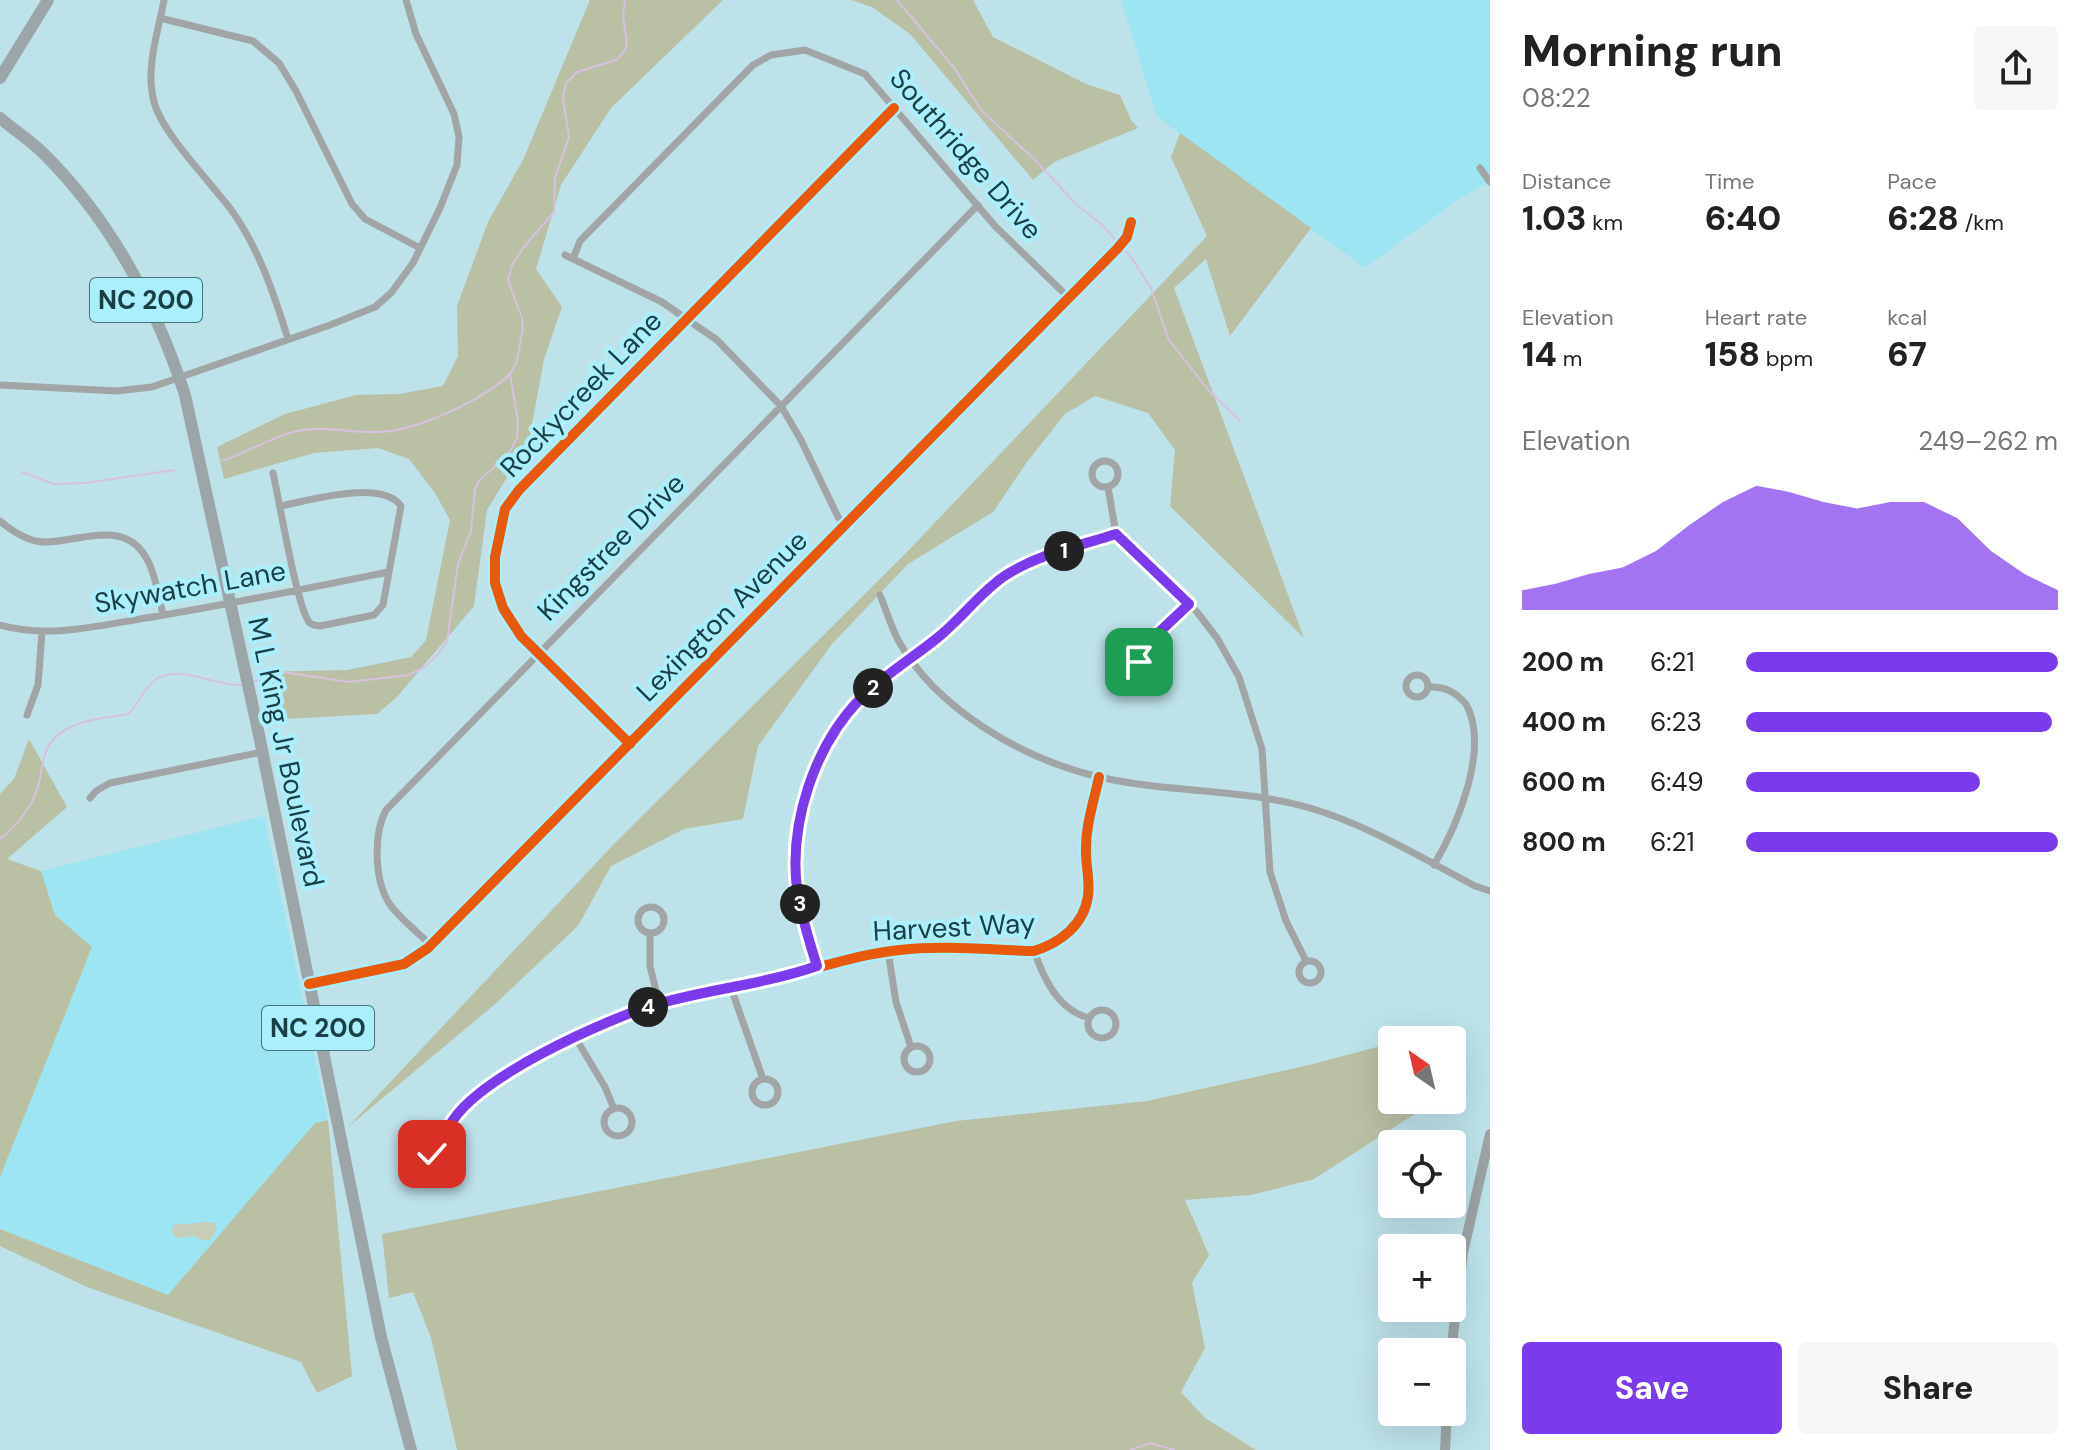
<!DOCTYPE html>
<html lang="en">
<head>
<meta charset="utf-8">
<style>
  :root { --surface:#fff; --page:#f6f6f6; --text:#222; --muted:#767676; --accent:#7c3aed }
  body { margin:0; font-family:"DM Sans",sans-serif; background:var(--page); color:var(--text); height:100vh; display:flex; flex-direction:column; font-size:30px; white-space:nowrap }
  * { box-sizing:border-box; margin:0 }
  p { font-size:26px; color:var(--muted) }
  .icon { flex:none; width:44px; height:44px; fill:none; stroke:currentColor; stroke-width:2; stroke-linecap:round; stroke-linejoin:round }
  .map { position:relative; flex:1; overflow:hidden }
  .drawer { display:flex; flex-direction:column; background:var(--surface); width:600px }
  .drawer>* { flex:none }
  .needle { width:52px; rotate:326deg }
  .tools { position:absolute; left:1378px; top:1026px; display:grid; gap:16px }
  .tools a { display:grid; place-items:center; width:88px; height:88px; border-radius:8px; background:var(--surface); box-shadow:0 8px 32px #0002; font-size:40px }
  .pin { position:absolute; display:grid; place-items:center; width:68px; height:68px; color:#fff; margin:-34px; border-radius:16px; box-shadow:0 4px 12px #0006 }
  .km { position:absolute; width:40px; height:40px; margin:-20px; border-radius:50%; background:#222; color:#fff; font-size:22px; line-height:40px; text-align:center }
  .round { display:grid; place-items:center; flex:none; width:84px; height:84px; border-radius:8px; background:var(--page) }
  .overview { display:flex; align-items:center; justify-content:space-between; height:136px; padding:0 32px }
  h1 { font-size:44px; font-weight:800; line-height:60px }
  .metrics { display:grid; grid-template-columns:repeat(3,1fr); gap:12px; height:136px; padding:8px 32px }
  .metrics div { display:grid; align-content:center }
  .metrics b { font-size:34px; font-weight:800 }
  .metrics small { font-size:22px; font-weight:400 }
  .metrics p { font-size:22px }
  .chart { height:224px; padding:16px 32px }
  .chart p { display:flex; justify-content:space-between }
  .chart svg { width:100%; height:144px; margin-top:8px; fill:var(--accent); opacity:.7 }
  .cta { display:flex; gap:16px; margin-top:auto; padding:16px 32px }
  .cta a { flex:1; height:92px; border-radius:8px; background:var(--accent); color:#fff; font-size:32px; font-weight:800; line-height:92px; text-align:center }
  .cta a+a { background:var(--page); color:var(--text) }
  ul { padding:0 32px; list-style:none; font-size:26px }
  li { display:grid; grid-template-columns:128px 96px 1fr; align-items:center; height:60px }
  li i { height:20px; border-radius:10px; background:var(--accent) }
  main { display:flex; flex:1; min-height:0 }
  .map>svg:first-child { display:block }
  .built { fill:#9de5f3 }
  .green { fill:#c6ceb9 }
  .forest { fill:#bac0a4 }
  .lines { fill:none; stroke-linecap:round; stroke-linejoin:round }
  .stream { stroke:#d7c0e0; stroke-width:2 }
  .minor { stroke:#a2a5a5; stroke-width:7 }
  .secondary { stroke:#9da4a6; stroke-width:10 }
  .primary { stroke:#9ca6a9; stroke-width:12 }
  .cycleway-casing { stroke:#abeffc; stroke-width:15 }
  .cycleway { stroke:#e8590c; stroke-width:10 }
  .route-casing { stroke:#fff; stroke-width:16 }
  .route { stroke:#7c3aed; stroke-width:10 }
  .labels { text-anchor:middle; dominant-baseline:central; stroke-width:8; stroke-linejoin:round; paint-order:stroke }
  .shield { fill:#abeffc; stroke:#46747d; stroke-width:2 }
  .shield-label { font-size:26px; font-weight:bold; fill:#1a4046 }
  .street-label { font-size:28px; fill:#1a4046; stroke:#abeffc }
</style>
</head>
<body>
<main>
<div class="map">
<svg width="1490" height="1450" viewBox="0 0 1490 1450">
  <rect width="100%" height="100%" fill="#bde2ea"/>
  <!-- built -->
  <path class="built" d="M1121,0H1490V181L1456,201L1365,268L1157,117Z
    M264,816L328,1120L315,1123L168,1295L0,1229V1177L92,948L55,915L41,871Z"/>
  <!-- green -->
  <path class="green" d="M206,1222L216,1223L215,1232L210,1240H201L194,1236L176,1238L172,1232L173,1225Z"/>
  <!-- forest -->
  <path class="forest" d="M590,0H723L611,108L561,185L536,269L562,307L544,359L529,441L487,510L474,606L396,698L377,714L267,720L257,672L347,670L411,657L426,640L450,520L435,493L409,459L378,448L314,453L224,479L217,447L285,414L356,395L399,394L443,386L458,356L457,306L488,222L523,160Z
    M851,0H973L993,37L1086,84L1120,95L1131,120L1138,128L1054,162L1033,180L910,34L872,7Z
    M1180,133L1311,228L1230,336L1206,259L1174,288L1304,638L1170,506L1175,450L1148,413L1095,396L1065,414L1027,462L993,512L908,564L832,644L758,746L743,819L684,829L611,866L578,926L494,1005L348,1127L614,844L908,551L1207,236L1171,157Z
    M29,739L67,807L7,859L41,871L55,915L92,947L0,1177V794L14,779Z
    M1392,1043V1100H1424L1427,1106L1314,1179L1251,1195L1185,1200L1209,1255L1192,1283L1205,1348L1181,1392L1205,1418L1256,1450H457L431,1338L413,1292L389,1298L382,1234L956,1121L1147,1101L1309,1065Z
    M328,1120L352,1376L317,1393L301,1362L87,1287L0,1246V1229L168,1295L315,1123Z"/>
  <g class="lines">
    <!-- stream -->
    <path class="stream" d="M897,0L955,69L981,110L1035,160L1076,204L1101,224L1131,257L1151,288L1169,340L1208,390L1240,421
      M222,461C249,452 274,435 303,430C327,426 352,433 377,432C415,432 483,400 510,374L516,364L523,329L522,318L508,280L512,265L523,248L554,212L555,178L569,137L563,98L566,83L577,72L616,60L624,52L627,44L623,16L625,0
      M22,472L53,484L86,483L174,470
      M253,682L276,671L349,682L409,675L425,667L439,653L447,641L458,564L471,531L475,489L478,482L509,453L517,438L518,421L510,374
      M0,839C16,826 31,809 37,789C43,773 41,754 52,741C69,720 104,718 128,714C139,704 144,687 156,679C181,664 216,687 243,685
      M1131,1450L1150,1443L1174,1450"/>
    <!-- minor -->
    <path class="minor" d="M164,0C158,33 145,68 154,102C163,135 211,182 232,211C259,249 274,294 288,339
      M160,18L253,41L279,63L296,91L352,204L365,219L420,248
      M1480,168L1490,182
      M565,255L662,302L717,340L781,406L801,440L838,517L845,525
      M573,259L580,241L753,65L771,55L805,50L865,74L995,226L1069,298
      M0,385L117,391L152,387L330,325L375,307L391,293L413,263L440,208L457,165L459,137L454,114L416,34L406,0
      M1092 474a13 13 0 1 1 26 0a13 13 0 1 1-26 0Z
      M273,473C279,499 297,607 309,622C313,626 315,625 320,626L374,615L383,605L401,506C382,479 309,500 281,506
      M1108,487L1116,534L1197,612L1217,638L1239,677L1262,749L1270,872L1286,921L1306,961
      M0,521C13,532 28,542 45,542C80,542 126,517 148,561C156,577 159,597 163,615
      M880,595C886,610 891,626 898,640C937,710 1023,759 1099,777C1169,793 1241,788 1310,808C1368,825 1422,858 1475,886L1490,891
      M0,625C50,639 102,625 152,617C231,604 309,588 388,572
      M1115 662a12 12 0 1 1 24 0a12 12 0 1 1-24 0Z
      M1136,654L1189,604
      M1406 686a11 11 0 1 1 22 0a11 11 0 1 1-22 0Z
      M1428,687C1445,686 1455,692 1466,704C1490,748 1458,824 1434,865
      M27,715L38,685L42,632
      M630,744L521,636L503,608L495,583V557L505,509L519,490L894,108
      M90,798L96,791L110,783L262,752
      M638 920a13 13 0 1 1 26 0a13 13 0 1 1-26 0Z
      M650,933V966L659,1003
      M431,945C418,933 402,920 391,906C374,883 373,834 386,810L978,205
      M888,951L896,1002L911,1047
      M1034,951C1044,979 1058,1010 1089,1018
      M1299 972a11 11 0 1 1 22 0a11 11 0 1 1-22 0Z
      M817,966C809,941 801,916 797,889C790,823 814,747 860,699C883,676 911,658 936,638C960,620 978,595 1003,577C1035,555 1079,546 1116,534
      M309,984L404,964L428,948L1117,249L1127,237L1131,222
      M731,988L763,1079
      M1088 1024a14 14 0 1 1 28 0a14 14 0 1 1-28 0Z
      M575,1037L605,1087L614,1109
      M904 1059a13 13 0 1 1 26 0a13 13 0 1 1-26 0Z
      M752 1092a13 13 0 1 1 26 0a13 13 0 1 1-26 0Z
      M604 1122a14 14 0 1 1 28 0a14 14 0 1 1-28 0Z
      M432 1158a13 13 0 1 1 26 0a13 13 0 1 1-26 0Z
      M446,1145C447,1139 446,1132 449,1127C472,1079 605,1019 656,1004C699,992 744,988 787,976C825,966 860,954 900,950C944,945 990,950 1034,951C1060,943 1084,925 1088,896C1090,881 1086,866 1086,852C1085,827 1094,801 1099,777"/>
    <!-- secondary -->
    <path class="secondary" d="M1451,1352L1463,1253L1490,1134
      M1445,1450L1447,1412"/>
    <!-- primary -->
    <path class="primary" d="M0,78L48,0
      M0,118C14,130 30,140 43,153C110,219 156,306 185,395L259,735L381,1337L411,1450"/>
    <defs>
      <path id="cycleway" d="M630,744L521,636L503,608L495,583V557L505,509L519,490L894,108
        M309,984L404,964L428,948L1117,249L1127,237L1131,222
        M446,1145C447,1139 446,1132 449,1127C472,1079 605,1019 656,1004C699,992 744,988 787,976C825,966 860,954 900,950C944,945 990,950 1034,951C1060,943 1084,925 1088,896C1090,881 1086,866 1086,852C1085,827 1094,801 1099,777"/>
    </defs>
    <!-- cycleway casing -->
    <use href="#cycleway" class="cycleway-casing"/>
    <!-- cycleway -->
    <use href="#cycleway" class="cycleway"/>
  </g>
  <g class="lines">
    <defs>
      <path id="route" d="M432,1154L437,1147L446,1145C447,1139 447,1132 449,1127C472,1079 606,1019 657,1004C710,989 765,984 817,966C809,941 801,915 797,889C789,823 814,747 860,699C883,676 911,659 936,639C960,620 978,595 1003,577C1035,555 1079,546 1116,534L1189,604L1136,654L1139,662"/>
    </defs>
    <!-- route casing -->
    <use href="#route" class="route-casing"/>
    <!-- route -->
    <use href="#route" class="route"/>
  </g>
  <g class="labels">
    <!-- shield labels -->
    <g class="shield">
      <rect x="90" y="278" width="112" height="44" rx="6"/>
      <rect x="262" y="1006" width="112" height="44" rx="6"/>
    </g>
    <g class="shield-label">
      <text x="146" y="300">NC 200</text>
      <text x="318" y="1028">NC 200</text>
    </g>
    <!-- street labels -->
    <g class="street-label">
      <text transform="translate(966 154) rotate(49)">Southridge Drive</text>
      <text transform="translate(581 394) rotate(-46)">Rockycreek Lane</text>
      <text transform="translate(611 547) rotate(-45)">Kingstree Drive</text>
      <text transform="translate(190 587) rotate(-10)">Skywatch Lane</text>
      <text transform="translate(722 616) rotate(-45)">Lexington Avenue</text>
      <text transform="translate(286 752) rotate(78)">M L King Jr Boulevard</text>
      <text transform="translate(954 927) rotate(-3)">Harvest Way</text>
    </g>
  </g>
</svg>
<div class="tools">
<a><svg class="needle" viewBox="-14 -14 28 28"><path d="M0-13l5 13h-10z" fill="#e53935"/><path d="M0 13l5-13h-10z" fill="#767676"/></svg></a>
<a><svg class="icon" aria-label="locate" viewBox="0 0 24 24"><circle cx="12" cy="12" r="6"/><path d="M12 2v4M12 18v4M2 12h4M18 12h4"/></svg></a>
<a>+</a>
<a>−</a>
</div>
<div class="pin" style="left:1139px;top:662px;background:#1e9e55"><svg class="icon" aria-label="arrive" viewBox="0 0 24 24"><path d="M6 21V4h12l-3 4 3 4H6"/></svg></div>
<div class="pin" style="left:432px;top:1154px;background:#d93025"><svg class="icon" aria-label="check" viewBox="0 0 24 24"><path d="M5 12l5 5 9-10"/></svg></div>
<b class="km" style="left:1064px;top:551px">1</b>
<b class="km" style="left:873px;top:688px">2</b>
<b class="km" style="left:800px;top:904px">3</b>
<b class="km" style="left:648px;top:1007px">4</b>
</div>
<section class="drawer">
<div class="overview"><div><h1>Morning run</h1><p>08:22</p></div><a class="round"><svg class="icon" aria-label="share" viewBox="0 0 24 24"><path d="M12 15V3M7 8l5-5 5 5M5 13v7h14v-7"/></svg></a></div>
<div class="metrics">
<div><p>Distance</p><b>1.03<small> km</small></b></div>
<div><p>Time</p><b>6:40</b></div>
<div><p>Pace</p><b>6:28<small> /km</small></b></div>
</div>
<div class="metrics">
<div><p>Elevation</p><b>14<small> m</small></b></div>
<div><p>Heart rate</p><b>158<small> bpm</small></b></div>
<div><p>kcal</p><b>67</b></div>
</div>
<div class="chart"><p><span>Elevation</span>249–262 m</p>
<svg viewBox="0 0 160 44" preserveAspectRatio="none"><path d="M0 44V38L10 36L20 33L30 31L40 26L50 18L60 11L70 6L80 8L90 11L100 13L110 11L120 11L130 16L140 26L150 33L160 38V44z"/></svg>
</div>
<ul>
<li><b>200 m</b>6:21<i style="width:100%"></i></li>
<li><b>400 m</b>6:23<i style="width:98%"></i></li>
<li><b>600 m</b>6:49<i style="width:75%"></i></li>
<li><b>800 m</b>6:21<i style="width:100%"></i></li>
</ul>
<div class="cta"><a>Save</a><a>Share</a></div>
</section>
</main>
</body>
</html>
